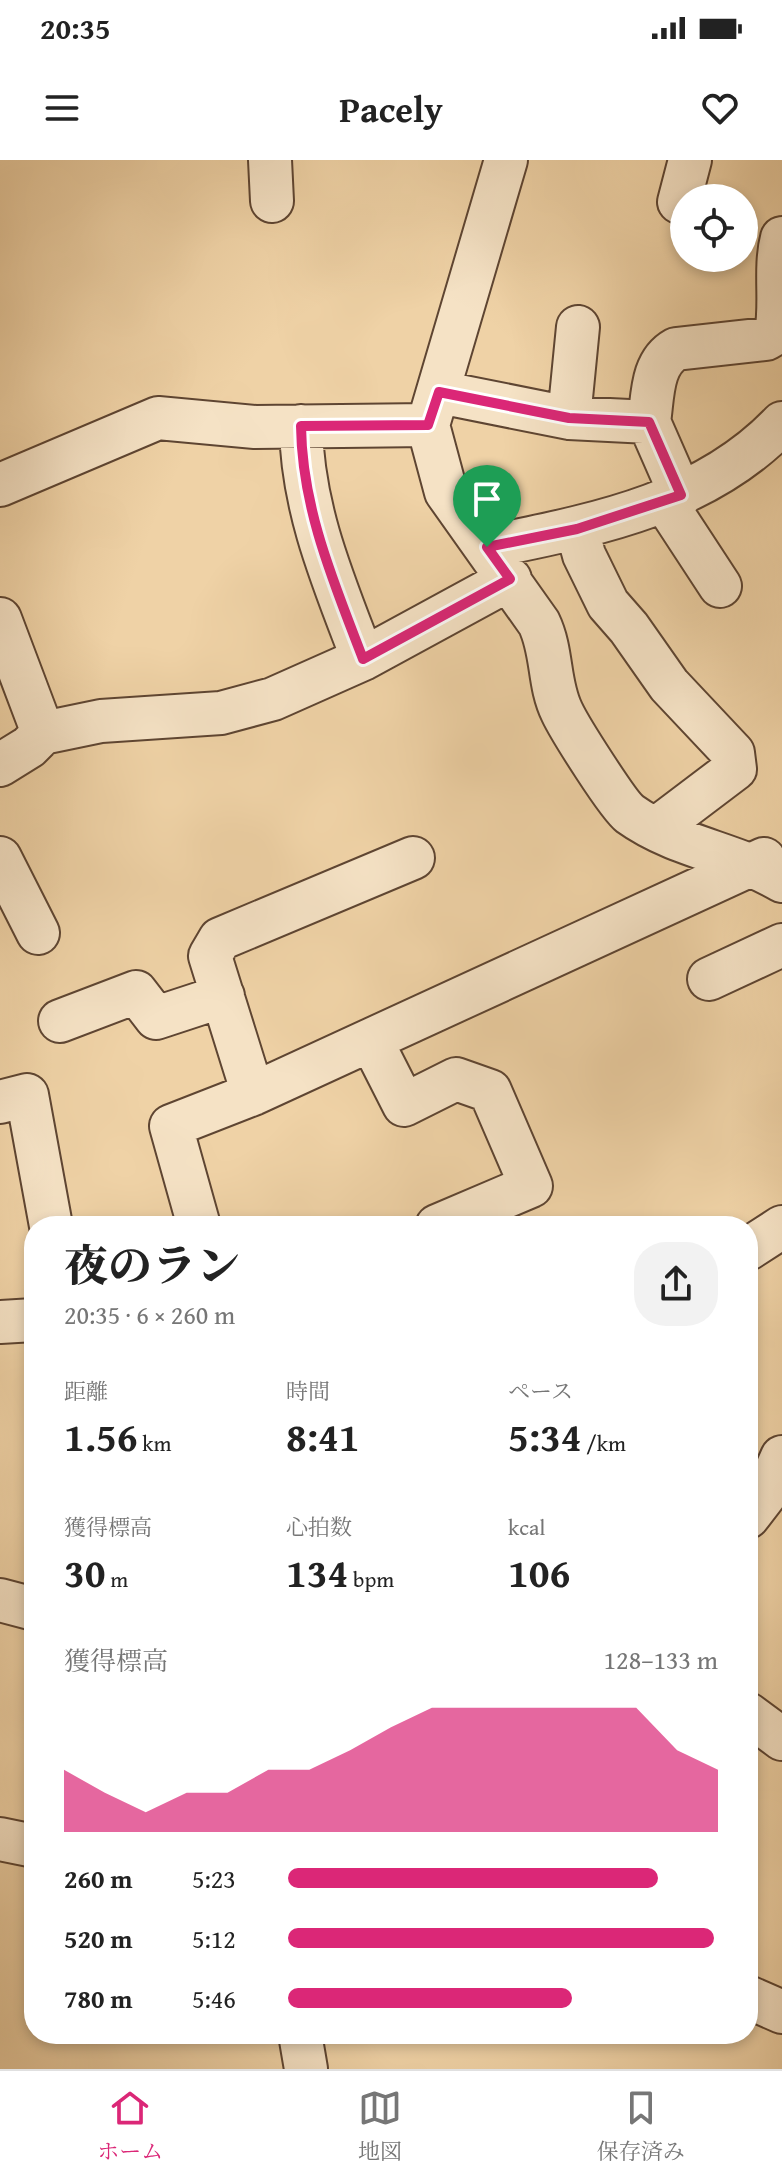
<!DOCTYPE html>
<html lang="ja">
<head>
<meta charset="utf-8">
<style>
  :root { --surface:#fff; --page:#f2f2f2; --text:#222; --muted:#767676; --line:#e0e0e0; --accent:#db2777 }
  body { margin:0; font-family:"Gentium Book Plus","Noto Serif JP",serif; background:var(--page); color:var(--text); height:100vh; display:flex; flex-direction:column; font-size:30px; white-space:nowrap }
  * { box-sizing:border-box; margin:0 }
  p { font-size:26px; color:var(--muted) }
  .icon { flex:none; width:44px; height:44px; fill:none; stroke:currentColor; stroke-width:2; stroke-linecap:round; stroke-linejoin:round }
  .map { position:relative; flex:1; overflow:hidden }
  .panel { position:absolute; left:24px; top:1056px; width:734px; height:828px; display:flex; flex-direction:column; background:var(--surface); border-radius:32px; box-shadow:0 4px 12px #0003 }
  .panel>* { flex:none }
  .tools { position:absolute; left:670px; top:24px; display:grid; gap:16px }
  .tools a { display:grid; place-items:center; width:88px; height:88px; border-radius:50%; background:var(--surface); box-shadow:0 4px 12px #0003; font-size:40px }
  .pin { position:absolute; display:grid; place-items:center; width:68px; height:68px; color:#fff; margin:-82px -34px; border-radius:50% 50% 50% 0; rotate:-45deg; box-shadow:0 0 8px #0007 }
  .pin .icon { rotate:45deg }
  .round { display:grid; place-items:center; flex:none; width:84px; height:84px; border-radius:32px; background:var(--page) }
  .overview { display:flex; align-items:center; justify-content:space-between; height:136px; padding:0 40px }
  h1 { font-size:44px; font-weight:800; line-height:60px }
  .stats { display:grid; grid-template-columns:repeat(3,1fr); gap:12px; height:136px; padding:8px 40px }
  .stats div { display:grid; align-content:center }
  .stats b { font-size:40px; font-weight:800 }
  .stats small { font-size:22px; font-weight:400 }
  .stats p { font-size:22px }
  .chart { height:224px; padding:16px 40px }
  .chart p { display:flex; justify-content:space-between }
  .chart svg { width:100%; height:144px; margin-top:8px; fill:var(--accent); opacity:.7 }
  ul { padding:0 40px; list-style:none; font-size:26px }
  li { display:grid; grid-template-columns:128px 96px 1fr; align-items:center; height:60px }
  li i { height:20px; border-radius:10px; background:var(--accent) }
  .status { display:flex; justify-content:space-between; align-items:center; height:56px; padding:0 40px; background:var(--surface); direction:ltr }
  .status svg { height:22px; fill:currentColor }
  header { display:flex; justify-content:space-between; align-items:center; height:104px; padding:0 40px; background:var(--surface); font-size:36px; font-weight:800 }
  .tab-bar { display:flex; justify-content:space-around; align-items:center; height:112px; border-top:2px solid var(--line); background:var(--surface); font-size:22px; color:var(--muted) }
  .tab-bar a { display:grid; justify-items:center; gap:4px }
  .tab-bar .selected { color:var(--accent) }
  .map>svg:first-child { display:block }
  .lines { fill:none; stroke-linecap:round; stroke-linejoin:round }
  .minor-casing { stroke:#5e4532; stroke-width:46 }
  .minor { stroke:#f5e2c5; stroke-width:42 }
  .route-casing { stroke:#fff; stroke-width:16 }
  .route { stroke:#db2777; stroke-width:10 }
</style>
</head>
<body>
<div class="status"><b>20:35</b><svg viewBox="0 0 49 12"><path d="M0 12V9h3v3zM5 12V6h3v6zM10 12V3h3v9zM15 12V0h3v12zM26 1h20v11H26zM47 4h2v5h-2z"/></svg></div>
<header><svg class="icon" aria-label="menu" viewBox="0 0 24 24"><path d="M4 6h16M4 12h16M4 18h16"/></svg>Pacely<svg class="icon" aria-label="heart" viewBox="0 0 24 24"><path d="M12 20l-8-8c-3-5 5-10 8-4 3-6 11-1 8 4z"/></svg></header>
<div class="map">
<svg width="782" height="1909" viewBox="0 0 782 1909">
  <rect width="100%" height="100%" fill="#efd2a6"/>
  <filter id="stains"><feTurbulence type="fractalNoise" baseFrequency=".0025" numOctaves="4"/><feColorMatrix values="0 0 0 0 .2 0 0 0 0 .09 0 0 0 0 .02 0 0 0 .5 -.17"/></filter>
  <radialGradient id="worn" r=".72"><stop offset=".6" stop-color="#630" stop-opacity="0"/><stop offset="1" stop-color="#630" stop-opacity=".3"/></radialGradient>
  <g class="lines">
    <defs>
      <path id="minor" d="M270,0L272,41
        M506,0L428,265L446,332L539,463C553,492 548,524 562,552C570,569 618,645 630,654C676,687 735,693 782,721
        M679,42L690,0
        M439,232L569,258L649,262C653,236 651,203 676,189L766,179L776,173C782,145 774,108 782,78
        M569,258L578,167
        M649,262L681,335
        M301,266C302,349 334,423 363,499
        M0,325L158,258L255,267L428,265
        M665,342L720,426
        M577,369L584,395L608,444L629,468L669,525L733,593L735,609L657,668
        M487,387C594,365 704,345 782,263
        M0,459L43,573
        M0,605L29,587L43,573L101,561L221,553L273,539L363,499L510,419
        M0,698L38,773
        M709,819L782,785
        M60,861L136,832L156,858L223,836
        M371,880L404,945L456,919L490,931L531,1026L437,1066
        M253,934L210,796L220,779L413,698
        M0,942L27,935L51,1066
        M199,1066L171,966L253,934L764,699
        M748,1089L782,1067
        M0,1162L34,1160
        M748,1357L765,1335L782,1297
        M0,1440L34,1449
        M748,1554L782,1579
        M0,1679L34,1686
        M748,1837L782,1852
        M300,1874L306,1909"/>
    </defs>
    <!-- minor casing -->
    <use href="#minor" class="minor-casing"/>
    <!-- minor -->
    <use href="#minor" class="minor"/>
  </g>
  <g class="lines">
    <defs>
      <path id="route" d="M439,232L569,258L649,262L681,335L577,369L487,387L510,419L363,499C334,423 302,349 301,266L428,265Z"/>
    </defs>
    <!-- route casing -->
    <use href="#route" class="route-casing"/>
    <!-- route -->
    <use href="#route" class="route"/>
  </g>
  <rect width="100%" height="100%" filter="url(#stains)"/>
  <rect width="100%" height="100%" fill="url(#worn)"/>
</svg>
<div class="tools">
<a><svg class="icon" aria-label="locate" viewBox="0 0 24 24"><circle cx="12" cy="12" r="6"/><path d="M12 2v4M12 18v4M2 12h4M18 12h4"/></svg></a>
</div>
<div class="pin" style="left:487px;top:387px;background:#1e9e55"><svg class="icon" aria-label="arrive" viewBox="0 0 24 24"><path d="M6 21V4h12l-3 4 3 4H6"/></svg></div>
<section class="panel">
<div class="overview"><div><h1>夜のラン</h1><p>20:35 · 6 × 260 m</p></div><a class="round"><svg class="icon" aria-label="share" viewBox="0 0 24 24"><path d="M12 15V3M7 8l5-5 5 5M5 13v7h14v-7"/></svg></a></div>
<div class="stats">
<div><p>距離</p><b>1.56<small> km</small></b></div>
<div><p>時間</p><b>8:41</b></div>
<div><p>ペース</p><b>5:34<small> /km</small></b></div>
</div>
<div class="stats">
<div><p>獲得標高</p><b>30<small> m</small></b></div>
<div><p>心拍数</p><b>134<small> bpm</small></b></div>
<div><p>kcal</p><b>106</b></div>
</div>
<div class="chart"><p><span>獲得標高</span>128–133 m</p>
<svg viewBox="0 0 160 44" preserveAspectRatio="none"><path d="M0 44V25L10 32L20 38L30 32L40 32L50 25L60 25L70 19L80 12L90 6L100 6L110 6L120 6L130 6L140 6L150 19L160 25V44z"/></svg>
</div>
<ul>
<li><b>260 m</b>5:23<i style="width:86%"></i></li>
<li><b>520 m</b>5:12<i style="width:99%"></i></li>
<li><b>780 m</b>5:46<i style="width:66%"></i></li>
</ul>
</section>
</div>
<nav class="tab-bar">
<a class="selected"><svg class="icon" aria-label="home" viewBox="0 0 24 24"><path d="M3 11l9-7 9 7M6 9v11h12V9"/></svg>ホーム</a>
<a><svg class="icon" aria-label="map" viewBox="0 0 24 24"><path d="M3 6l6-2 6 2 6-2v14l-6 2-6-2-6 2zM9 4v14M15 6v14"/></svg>地図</a>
<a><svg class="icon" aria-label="saved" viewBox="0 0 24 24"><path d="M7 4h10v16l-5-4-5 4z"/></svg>保存済み</a>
</nav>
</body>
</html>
